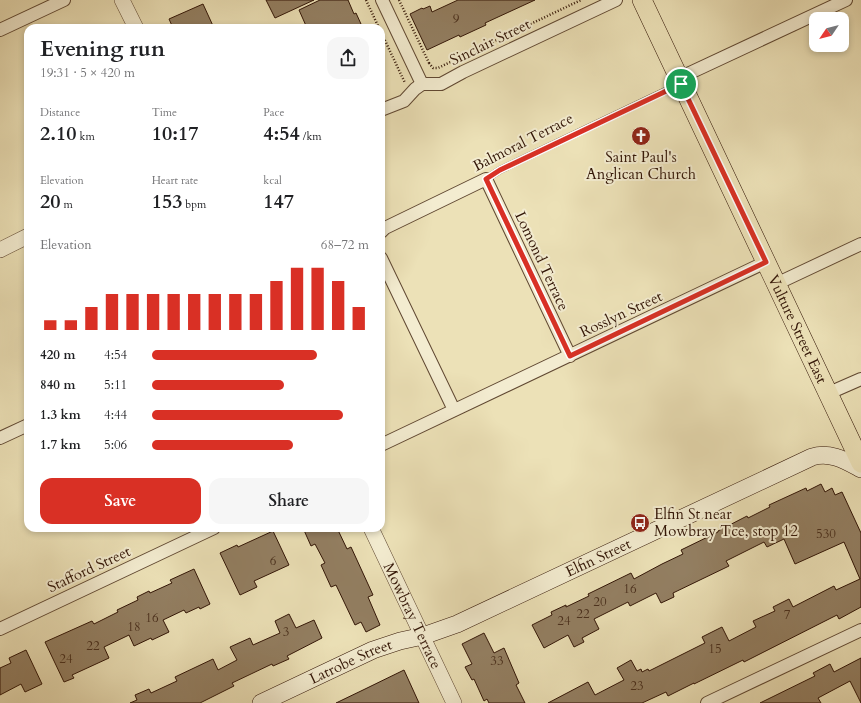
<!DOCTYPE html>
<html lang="en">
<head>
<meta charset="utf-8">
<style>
  :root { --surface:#fff; --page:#f6f6f6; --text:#202124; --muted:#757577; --accent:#d93025 }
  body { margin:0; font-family:Cardo,serif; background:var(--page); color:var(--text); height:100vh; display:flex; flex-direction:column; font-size:15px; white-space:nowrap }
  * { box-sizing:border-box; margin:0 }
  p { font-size:13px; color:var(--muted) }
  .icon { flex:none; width:22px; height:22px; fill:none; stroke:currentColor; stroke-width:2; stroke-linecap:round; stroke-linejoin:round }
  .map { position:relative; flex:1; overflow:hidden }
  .sheet { position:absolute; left:24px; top:24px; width:361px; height:508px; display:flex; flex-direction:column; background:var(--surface); border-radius:12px; box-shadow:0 2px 6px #0003 }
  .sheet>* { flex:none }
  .needle { width:26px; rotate:235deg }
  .fabs { position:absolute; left:809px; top:12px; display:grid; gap:8px }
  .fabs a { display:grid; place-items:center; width:40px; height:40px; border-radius:8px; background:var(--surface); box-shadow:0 2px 6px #0003; font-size:20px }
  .pin { position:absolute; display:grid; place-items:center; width:34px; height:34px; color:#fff; margin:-17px; border:2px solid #fff; border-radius:50%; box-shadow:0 1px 4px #0007 }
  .round { display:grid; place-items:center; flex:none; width:42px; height:42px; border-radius:12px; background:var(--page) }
  .headline { display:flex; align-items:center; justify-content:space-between; height:68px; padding:0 16px }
  h1 { font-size:22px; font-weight:600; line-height:30px }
  .metrics { display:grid; grid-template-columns:repeat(3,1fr); gap:6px; height:68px; padding:4px 16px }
  .metrics div { display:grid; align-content:center }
  .metrics b { font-size:20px; font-weight:600 }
  .metrics small { font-size:11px; font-weight:400 }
  .metrics p { font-size:11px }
  .chart { height:112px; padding:8px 16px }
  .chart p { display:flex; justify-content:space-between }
  .chart svg { width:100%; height:72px; margin-top:4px; stroke:var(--accent); stroke-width:6 }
  .button { display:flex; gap:8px; margin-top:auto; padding:8px 16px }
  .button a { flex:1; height:46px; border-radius:12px; background:var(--accent); color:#fff; font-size:16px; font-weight:600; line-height:46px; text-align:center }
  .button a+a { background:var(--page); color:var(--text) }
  ul { padding:0 16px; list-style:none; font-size:13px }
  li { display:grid; grid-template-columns:64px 48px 1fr; align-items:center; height:30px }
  li i { height:10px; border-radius:5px; background:var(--accent) }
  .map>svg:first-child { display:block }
  .building { fill:#937f62; stroke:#321506 }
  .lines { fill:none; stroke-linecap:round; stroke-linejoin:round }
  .service-casing { stroke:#604832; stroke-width:8 }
  .minor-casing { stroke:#604832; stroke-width:14 }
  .tertiary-casing { stroke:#604832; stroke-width:16 }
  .secondary-casing { stroke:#321506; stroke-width:18 }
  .primary-casing { stroke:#321506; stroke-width:20 }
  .path { stroke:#321506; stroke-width:2.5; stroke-dasharray:1 2; stroke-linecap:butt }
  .service { stroke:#f3ecd0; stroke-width:6 }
  .minor { stroke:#f3ecd0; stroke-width:12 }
  .tertiary { stroke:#f3ecd0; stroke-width:15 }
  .secondary { stroke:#f3ecd0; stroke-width:17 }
  .primary { stroke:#ece1b7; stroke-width:19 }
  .route-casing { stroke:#fff; stroke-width:8 }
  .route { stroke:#d93025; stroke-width:5 }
  .labels { text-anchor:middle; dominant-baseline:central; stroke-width:4; stroke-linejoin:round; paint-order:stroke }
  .number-label { font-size:13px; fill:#4a301d }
  .street-label { font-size:15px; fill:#321506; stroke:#f3ecd0 }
  .poi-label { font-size:15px; fill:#321506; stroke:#f3ecd0 }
</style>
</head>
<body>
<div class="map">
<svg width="861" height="703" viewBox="0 0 861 703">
  <rect width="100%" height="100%" fill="#ece1b7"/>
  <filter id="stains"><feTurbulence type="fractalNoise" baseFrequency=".005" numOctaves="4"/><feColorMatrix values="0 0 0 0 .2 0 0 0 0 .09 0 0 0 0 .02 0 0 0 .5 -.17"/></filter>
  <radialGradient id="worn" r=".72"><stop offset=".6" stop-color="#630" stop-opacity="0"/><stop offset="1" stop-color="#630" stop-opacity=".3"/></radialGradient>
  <!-- building -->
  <path class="building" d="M266,0H314L275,18Z
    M320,0H348L354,14L356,13L361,24L353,28H307L299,10Z
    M458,0H535L485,23L486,25L460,37L459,35L427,50L410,14L422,8L423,9L430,6L432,12Z
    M203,4L214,28H173L169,19Z
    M821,484L825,492L832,488L835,495L842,492L861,533V607L839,619L837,615L831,618L744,662L743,660L694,684V683L668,696L666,692L642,703H548L588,682L595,695L624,680L617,668L631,660L637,671L641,669L642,672L648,669L649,671L705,643L702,637L722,627L729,641L756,627L753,621L775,611L773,607L789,599L793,607L834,586L836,590L860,579L844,542L795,564L784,539L767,547L764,542L726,561L729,566L673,593L674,597L661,603L656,593L630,606L628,602L594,619L599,629L582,638L584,642L574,647L568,635L544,648L532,625L552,615L551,612L566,605V607L589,596L588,594L631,573L634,579L662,564L683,554L681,550L718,532V531L747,516L748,518L770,507L769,505L806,488L807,491Z
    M303,528H337L347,549L351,547L373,595L368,597L380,625L366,632L361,622L355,625L336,585L331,587L321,565L325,563L315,544L311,546Z
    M273,531L289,565L254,581L257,587L240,595L220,553L237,545L238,547Z
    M194,569L210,604L200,609L199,607L186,613L184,610L163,620L169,632L152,640L151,638L134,646L129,635L104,647L109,658L72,675L74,678L64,682L45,642L92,621L94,624L118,612L117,610L138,600L137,597L149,591L150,593L172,583L170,580Z
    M289,614L296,628L314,620L322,638L287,656L289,659L273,666L272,664L232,683L234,686L200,703H130L137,700L135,695L149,689L151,693L177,681L175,677L213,659L218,670L237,660L230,647L250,638L253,645L280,633L275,621Z
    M484,633L494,653L504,648L519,683L516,685L525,703H489L487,699L484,701L474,679L472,680L465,667L472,664L462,644Z
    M26,650L42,684L25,692L21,684L0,695V668L11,663L9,658Z
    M861,658V703L850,681L818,698L821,703H760L815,676L813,673L830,664L834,672Z
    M404,670L419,703H336L363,690Z"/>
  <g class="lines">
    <defs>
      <path id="service" d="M486,179L500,170L680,84"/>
      <path id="minor" d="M382,0L422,84
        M0,30L64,0
        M679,78L846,0
        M381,110L404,101L415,89L422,84H441L463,72L616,0
        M381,232L385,228L486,179L570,356
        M381,258L454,410
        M776,284L861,244
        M829,393L861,379
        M0,438L28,425
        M381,445L766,262
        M0,629L214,528
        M707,703L861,630"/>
      <g id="tertiary">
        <path d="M122,0L136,28"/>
        <path d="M0,250L28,236"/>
        <path id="s1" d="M371,528L454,703"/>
      </g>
      <g id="secondary">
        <path id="s2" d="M261,703L373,650L400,641L423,636L457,624L812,457C830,451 846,461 861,469"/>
      </g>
      <g id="primary">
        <path id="s3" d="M642,0L861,463"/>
      </g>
    </defs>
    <!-- service casing -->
    <use href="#service" class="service-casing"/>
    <!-- minor casing -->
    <use href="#minor" class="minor-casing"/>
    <!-- tertiary casing -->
    <use href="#tertiary" class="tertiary-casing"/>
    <!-- secondary casing -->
    <use href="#secondary" class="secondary-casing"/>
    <!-- primary casing -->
    <use href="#primary" class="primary-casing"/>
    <!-- path -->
    <path class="path" d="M366,0L379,28
      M399,0L429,63L427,64
      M381,32L405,83
      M429,63L433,68H438L581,0"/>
    <!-- service -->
    <use href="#service" class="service"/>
    <!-- minor -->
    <use href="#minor" class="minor"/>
    <!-- tertiary -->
    <use href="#tertiary" class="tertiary"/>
    <!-- secondary -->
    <use href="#secondary" class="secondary"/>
    <!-- primary -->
    <use href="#primary" class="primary"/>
  </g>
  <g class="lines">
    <defs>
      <path id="route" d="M681,84L766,262L570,356L486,179L500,170Z"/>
    </defs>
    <!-- route casing -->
    <use href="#route" class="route-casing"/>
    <!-- route -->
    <use href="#route" class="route"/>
  </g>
  <!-- icons -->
  <defs>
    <symbol id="church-disc" viewBox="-11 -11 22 22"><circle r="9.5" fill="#8f2418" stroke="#f3ecd0"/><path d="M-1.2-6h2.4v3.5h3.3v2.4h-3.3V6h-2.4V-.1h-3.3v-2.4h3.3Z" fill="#fff"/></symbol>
    <symbol id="bus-disc" viewBox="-11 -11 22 22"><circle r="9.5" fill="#8f2418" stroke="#f3ecd0"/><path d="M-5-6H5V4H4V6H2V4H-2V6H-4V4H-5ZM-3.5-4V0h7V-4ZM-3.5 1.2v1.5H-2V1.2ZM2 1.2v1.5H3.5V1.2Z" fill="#fff"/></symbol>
  </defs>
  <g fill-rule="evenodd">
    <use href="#church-disc" x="630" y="125" width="22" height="22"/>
    <use href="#bus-disc" x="629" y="512" width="22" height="22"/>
  </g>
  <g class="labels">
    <!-- number labels -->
    <g class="number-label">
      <text x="456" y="19">9</text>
      <text x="826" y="534">530</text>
      <text x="273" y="561">6</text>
      <text x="630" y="589">16</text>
      <text x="600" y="602">20</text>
      <text x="583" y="614">22</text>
      <text x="787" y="615">7</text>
      <text x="152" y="618">16</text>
      <text x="564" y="621">24</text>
      <text x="134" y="627">18</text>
      <text x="286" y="632">3</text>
      <text x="93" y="646">22</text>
      <text x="715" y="649">15</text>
      <text x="66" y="659">24</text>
      <text x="497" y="661">33</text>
      <text x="637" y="686">23</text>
    </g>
    <!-- street labels -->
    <g class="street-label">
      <text transform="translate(490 42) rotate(-26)">Sinclair Street</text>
      <text transform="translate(523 142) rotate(-27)">Balmoral Terrace</text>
      <text transform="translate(542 261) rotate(65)">Lomond Terrace</text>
      <text transform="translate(621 314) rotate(-25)">Rosslyn Street</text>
      <text stroke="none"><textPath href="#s3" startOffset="364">Vulture Street East</textPath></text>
      <text stroke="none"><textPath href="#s2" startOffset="368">Elfin Street</textPath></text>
      <text transform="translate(89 569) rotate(-25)">Stafford Street</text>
      <text stroke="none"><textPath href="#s1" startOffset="97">Mowbray Terrace</textPath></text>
      <text stroke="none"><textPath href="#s2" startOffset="99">Latrobe Street</textPath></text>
    </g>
    <!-- poi labels -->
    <g class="poi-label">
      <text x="641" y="157">Saint Paul's<tspan x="641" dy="17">Anglican Church</tspan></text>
      <text x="654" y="514" text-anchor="start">Elfin St near<tspan x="654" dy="17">Mowbray Tce, stop 12</tspan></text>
    </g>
  </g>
  <rect width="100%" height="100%" filter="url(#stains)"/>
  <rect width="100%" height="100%" fill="url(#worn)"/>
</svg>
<div class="fabs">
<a><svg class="needle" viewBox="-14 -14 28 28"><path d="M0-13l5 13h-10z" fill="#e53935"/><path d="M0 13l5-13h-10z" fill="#757577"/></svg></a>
</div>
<div class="pin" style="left:681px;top:84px;background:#1e9e55"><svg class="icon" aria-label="arrive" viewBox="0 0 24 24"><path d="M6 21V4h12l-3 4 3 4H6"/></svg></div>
<section class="sheet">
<div class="headline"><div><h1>Evening run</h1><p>19:31 · 5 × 420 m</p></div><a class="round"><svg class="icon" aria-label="share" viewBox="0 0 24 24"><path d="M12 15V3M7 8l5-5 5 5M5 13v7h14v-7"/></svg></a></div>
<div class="metrics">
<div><p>Distance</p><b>2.10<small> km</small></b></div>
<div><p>Time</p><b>10:17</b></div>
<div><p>Pace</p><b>4:54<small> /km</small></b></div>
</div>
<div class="metrics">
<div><p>Elevation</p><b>20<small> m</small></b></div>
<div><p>Heart rate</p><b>153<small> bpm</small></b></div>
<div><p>kcal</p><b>147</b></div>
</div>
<div class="chart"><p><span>Elevation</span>68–72 m</p>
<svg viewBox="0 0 160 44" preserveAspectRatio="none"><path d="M5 44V38M15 44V38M25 44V30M35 44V22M45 44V22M55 44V22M65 44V22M75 44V22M85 44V22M95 44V22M105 44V22M115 44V14M125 44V6M135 44V6M145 44V14M155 44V30"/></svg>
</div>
<ul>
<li><b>420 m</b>4:54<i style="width:76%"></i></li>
<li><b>840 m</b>5:11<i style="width:61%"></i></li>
<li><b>1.3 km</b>4:44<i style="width:88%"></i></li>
<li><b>1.7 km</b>5:06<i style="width:65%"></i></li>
</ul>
<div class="button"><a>Save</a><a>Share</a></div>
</section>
</div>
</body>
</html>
